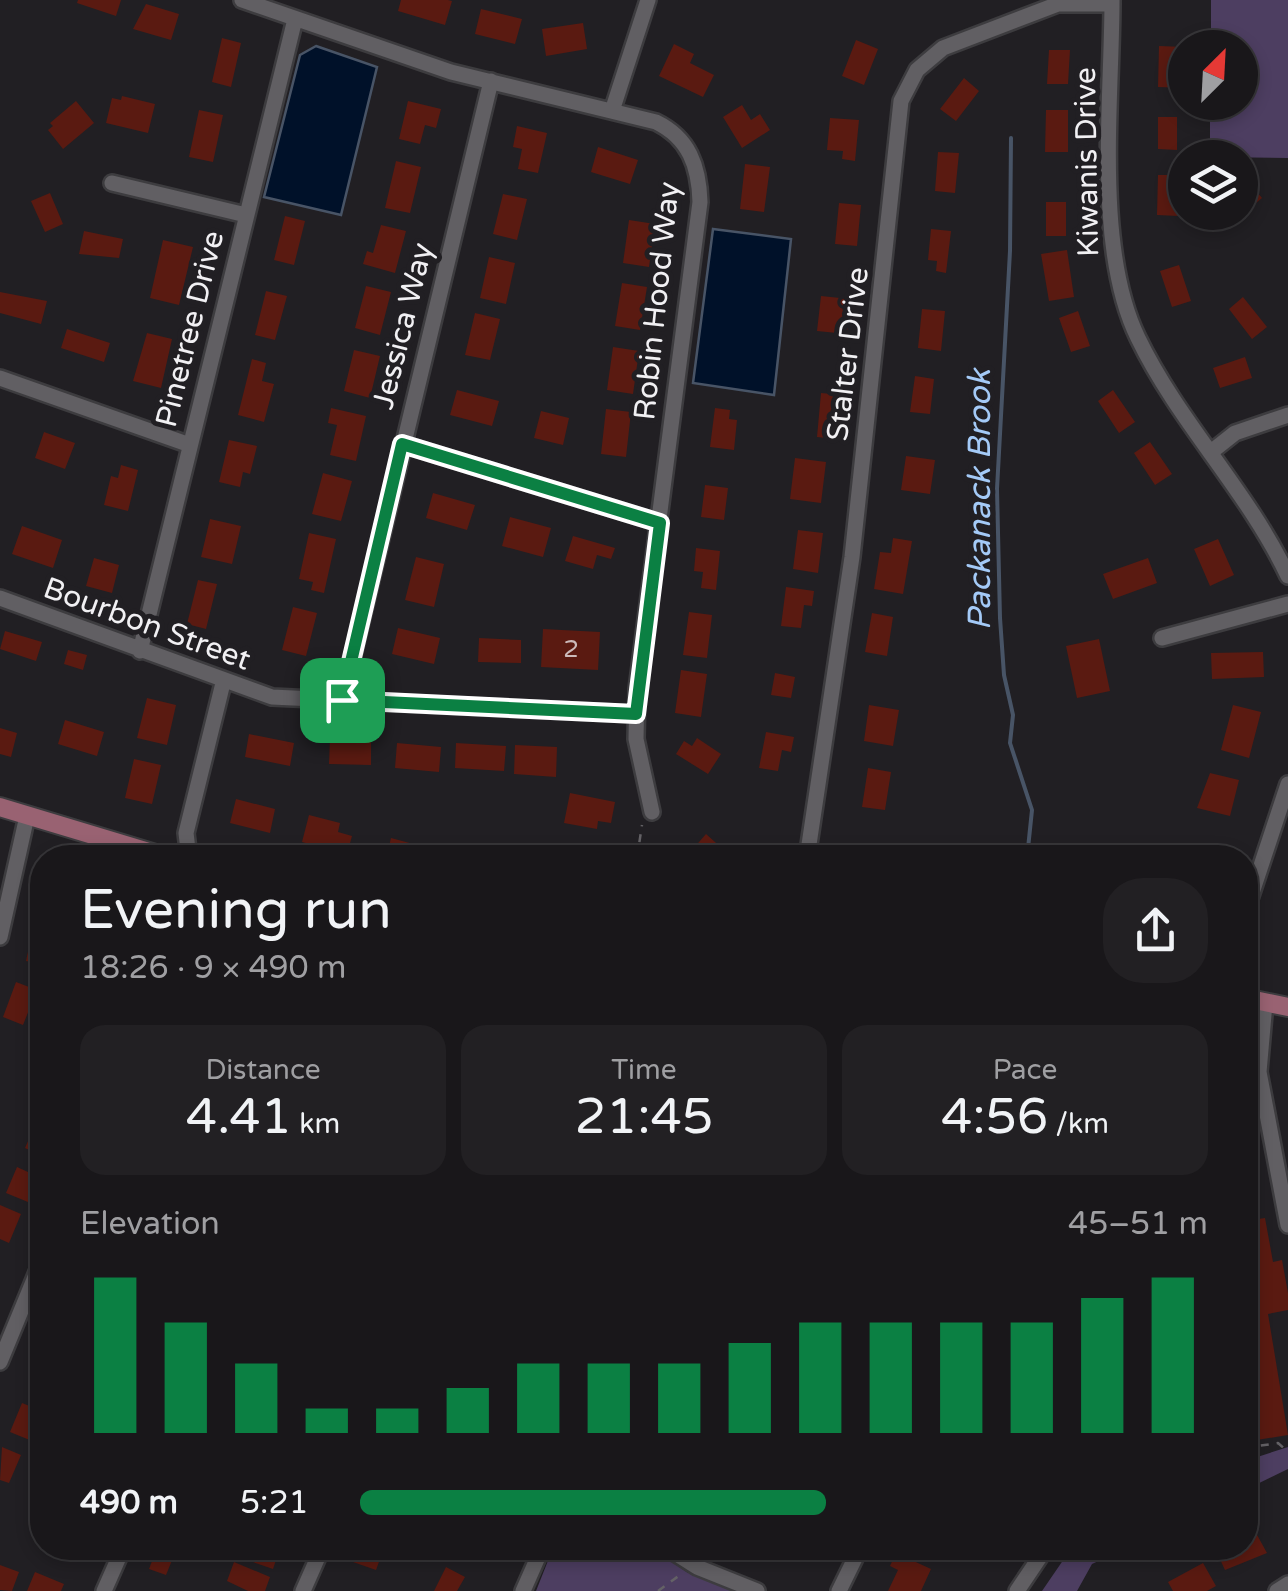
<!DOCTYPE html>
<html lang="en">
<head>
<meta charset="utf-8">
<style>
  :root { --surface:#19171a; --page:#222023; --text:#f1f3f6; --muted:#9f9fa2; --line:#373639; --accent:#0b8043 }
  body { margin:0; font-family:"Varela Round",sans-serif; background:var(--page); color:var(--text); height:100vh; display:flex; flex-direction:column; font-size:38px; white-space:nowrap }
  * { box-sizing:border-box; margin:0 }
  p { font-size:32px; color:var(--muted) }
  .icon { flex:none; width:55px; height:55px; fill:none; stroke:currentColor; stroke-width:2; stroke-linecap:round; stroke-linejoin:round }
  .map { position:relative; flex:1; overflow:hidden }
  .side { position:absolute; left:30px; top:845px; width:1228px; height:715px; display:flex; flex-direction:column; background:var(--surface); border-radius:40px; box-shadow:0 5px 15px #0003,0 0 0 2px var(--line) }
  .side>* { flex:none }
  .needle { width:65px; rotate:24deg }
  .controls { position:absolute; left:1168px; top:30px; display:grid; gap:20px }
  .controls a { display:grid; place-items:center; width:90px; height:90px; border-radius:50%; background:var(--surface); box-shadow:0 5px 15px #0003,0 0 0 2px var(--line); font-size:50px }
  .pin { position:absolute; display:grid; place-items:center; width:85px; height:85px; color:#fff; margin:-42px; border-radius:20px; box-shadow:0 5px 15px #0006 }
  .round { display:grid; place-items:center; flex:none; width:105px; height:105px; border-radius:40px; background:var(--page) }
  .headline { display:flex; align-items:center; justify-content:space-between; height:170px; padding:0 50px }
  h1 { font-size:55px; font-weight:600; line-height:75px }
  .metrics { display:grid; grid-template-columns:repeat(3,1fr); gap:15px; height:170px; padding:10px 50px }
  .metrics div { display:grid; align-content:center; border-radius:25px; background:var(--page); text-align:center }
  .metrics b { font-size:50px; font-weight:600 }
  .metrics small { font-size:28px; font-weight:400 }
  .metrics p { font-size:28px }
  .chart { height:280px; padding:20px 50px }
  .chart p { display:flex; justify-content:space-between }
  .chart svg { width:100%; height:180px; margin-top:10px; stroke:var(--accent); stroke-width:6 }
  ul { padding:0 50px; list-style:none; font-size:32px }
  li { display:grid; grid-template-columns:160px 120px 1fr; align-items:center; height:75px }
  li i { height:25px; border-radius:12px; background:var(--accent) }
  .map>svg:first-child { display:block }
  .green { fill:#4d3e61 }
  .water { fill:#001129; stroke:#485466; stroke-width:2.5 }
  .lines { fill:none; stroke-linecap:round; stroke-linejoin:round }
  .stream { stroke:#485466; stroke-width:4 }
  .building { fill:#5a1a11 }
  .minor-casing { stroke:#3d3c3f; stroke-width:20 }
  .major-casing { stroke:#3d3c3f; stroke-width:22 }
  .path { stroke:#646266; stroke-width:2.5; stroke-dasharray:8 8; stroke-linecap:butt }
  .minor { stroke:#615f63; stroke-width:15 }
  .major { stroke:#996272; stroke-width:18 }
  .route-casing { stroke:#fff; stroke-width:20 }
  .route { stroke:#0b8043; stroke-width:12 }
  .labels { text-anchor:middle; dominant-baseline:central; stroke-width:10; stroke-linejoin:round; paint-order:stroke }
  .number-label { font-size:25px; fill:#cbbaba }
  .street-label { font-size:30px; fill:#f1f0f3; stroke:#211f23 }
  .water-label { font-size:32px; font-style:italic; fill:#a4caf7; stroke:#211f23 }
</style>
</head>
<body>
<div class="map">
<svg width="1288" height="1591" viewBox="0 0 1288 1591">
  <rect width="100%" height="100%" fill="#211f23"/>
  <!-- green -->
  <path class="green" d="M1211,0H1288V158L1210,157V103L1240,102V48L1211,47Z
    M1288,1447V1469L1245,1490V1461Z
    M553,1548H652L688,1573L697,1567L758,1591H536Z
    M1078,1548H1126L1092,1564L1077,1591H1042L1068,1553Z"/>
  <!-- water -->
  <path class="water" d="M316,46L377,67L341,215L264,197L300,55Z
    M713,229L791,239L774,395L693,383Z"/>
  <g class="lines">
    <!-- stream -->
    <path class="stream" d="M1011,138L1010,251L997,489L1000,618L1004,675L1013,715L1010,743L1032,810L1027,858
      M714,1555L719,1548"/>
  </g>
  <!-- building -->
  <path class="building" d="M78,0H121L116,16L77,3Z
    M401,0H448L452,1L445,25L398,11Z
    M146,4L179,14L171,40L133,29Z
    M481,9L522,19L515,44L475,34Z
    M583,23L587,49L546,56L542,29Z
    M222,38L241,43L231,87L212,82Z
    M856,40L878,49L864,85L842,76Z
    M674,44L694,54L690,63L714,75L703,97L659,76Z
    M1159,46L1185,47V88L1158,87Z
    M1049,50H1070L1068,84H1047Z
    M964,78L979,91L956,121L940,109Z
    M122,96L155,104L148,133L106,123L112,98L121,100Z
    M76,101L94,123L63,149L48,130L53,126L50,123Z
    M408,101L441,109L436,128L425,125L420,144L399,139Z
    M742,105L751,120L760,114L770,130L742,148L723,117Z
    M199,110L223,115L213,162L189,157Z
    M1046,110H1068V152H1045Z
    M1158,117H1177V150L1158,149Z
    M830,118L859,120L855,161L842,159L843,151L827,150Z
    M517,126L547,133L538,173L518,169L522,149L513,147Z
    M598,147L638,160L630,184L591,172Z
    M938,152L959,153L955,193L935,191Z
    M396,161L421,167L410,213L385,208Z
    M745,164L770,167L764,212L740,209Z
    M1158,175H1178V216L1157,215Z
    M1248,181L1262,198L1233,222L1225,212H1240V187Z
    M50,193L63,224L45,232L31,201Z
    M503,194L527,199L517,240L493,234Z
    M1046,202H1066V236H1046Z
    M839,203L861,205L857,246L835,244Z
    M285,216L305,221L294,265L274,260Z
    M629,220L655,224L649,267L623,263Z
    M381,225L406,231L395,273L363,264L367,251L373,253Z
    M931,229L951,231L946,273L936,271L937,261L928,260Z
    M84,231L123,239L119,258L79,254Z
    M163,240L193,247L179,305L150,298Z
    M1067,250L1074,297L1049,301L1041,254Z
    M489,257L515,263L506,304L480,298Z
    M1179,265L1191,301L1172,307L1160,271Z
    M622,283L647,287L640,330L615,326Z
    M366,286L391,292L380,335L355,328Z
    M266,291L287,296L275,340L255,335Z
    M0,292L47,301L41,324L0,313Z
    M821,296L850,299L847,334L817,331Z
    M1243,297L1267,327L1252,339L1229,309Z
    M922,309L945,311L941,351L918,348Z
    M1078,311L1090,346L1071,352L1059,318Z
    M475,313L500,319L490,360L465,355Z
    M67,329L110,343L104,362L61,348Z
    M147,333L172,339L161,388L133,381Z
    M613,347L639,351L633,394L607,390Z
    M354,350L380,356L370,398L344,391Z
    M1245,357L1252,378L1220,388L1213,368Z
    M252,359L266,363L262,381L274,384L264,422L238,415Z
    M915,376L934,379L930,414L910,412Z
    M457,390L499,401L492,426L450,415Z
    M1113,390L1135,422L1119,433L1098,401Z
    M821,393L842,395L837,439L817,437Z
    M331,408L366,416L356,461L330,455L337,425L328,423Z
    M715,408L730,410L729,419L737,420L734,450L710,447Z
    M606,409L631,412L626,457L601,454Z
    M541,411L569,418L563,445L534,438Z
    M44,432L75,443L65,469L35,458Z
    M229,440L257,446L250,474L243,472L240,487L219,482Z
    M1150,442L1172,474L1155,485L1134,453Z
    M906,456L935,460L930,494L901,490Z
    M795,458L826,462L821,503L790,499Z
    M121,465L138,470L128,511L104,505L111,476L118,478Z
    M323,473L352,481L341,521L312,514Z
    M705,485L728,488L724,520L701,517Z
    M433,493L475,505L467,530L426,518Z
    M510,517L551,528L543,557L502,546Z
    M210,519L241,526L232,564L201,557Z
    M22,526L62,540L53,568L12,554Z
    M798,530L823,533L818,573L793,569Z
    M309,533L336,539L324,593L311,590L313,582L299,579Z
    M573,536L615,548L611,559L597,555L593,569L565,561Z
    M893,538L912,541L903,594L874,589L880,552L891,553Z
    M1218,539L1234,575L1210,586L1194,549Z
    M696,548L720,551L716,590L701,588L703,572L694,571Z
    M416,557L444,564L434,607L405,600Z
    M94,558L119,565L112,593L86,586Z
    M1148,558L1157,583L1113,599L1103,574Z
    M198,580L217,584L206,629L187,624Z
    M786,587L814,591L812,606L804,605L801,628L781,626Z
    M293,607L317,613L306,656L282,650Z
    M689,612L712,615L707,658L683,655Z
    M872,613L893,617L887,656L865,652Z
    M398,628L440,638L434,664L392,654Z
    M543,629L600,632L598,670L541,667Z
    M5,631L42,642L36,661L0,649Z
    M479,638L521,640V663L478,662Z
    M1099,639L1110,691L1077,698L1066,646Z
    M68,650L87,655L83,670L64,664Z
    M1263,652L1264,677L1212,679L1211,653Z
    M681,670L707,674L701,717L675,713Z
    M775,673L795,677L791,698L771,695Z
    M147,698L176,705L167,745L137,738Z
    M869,705L899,710L893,746L864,741Z
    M1233,705L1261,712L1249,758L1221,750Z
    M65,720L104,732L97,756L58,744Z
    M0,728L17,733L11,757L0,754Z
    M766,732L794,737L791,752L782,750L778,771L759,768Z
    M249,734L294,743L290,766L245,757Z
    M330,738L371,739V765L329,764Z
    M697,738L721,754L708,774L676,754L684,741L692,746Z
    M397,743L441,747L439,772L395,768Z
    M456,743L506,746L504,771L455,768Z
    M515,745L557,747L556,777L514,774Z
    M134,759L161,765L152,804L125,798Z
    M868,768L891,772L885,810L862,807Z
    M1210,773L1239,780L1230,816L1197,808Z
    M570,793L615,802L611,823L598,821L597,829L564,823Z
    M236,799L275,809L270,833L230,823Z
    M309,815L340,823L338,832L352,836L347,854L302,842Z
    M706,834L725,851L719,858H685Z
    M391,838L417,845L414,858H374L377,847L388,850Z
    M832,843L872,857L871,858H827Z
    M1128,849L1179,855L1178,858H1127Z
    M34,924L42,926V964L26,961Z
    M16,982L37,990L23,1025L3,1017Z
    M40,1114L42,1115V1156L25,1148Z
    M1255,1155L1258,1168L1252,1169L1258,1204L1245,1206V1157Z
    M17,1167L39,1177L28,1202L6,1193Z
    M0,1205L21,1214L9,1243L0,1239Z
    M1265,1218L1273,1262L1282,1260L1288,1293V1310L1268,1314L1288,1435L1245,1442V1221Z
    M22,1403L42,1411L32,1441L10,1432Z
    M2,1447L21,1455L9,1483L0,1480Z
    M1256,1533L1267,1553L1225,1570L1217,1553L1245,1548V1538Z
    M49,1548H78L73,1562L47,1552Z
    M157,1548H177L166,1575L149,1569Z
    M255,1548H280L273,1569L250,1561Z
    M358,1548H384L376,1570L353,1562Z
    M896,1553L931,1569L921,1591H888L898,1570L890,1566Z
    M234,1562L270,1577L265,1591H248L227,1581Z
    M1203,1563L1216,1586L1207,1591H1173L1168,1582Z
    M0,1565L19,1572L12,1591L0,1590Z
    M446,1567L465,1577L457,1591H434Z
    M35,1572L64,1584L61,1591H27Z"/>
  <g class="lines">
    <defs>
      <path id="minor" d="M242,0L451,72L656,122C689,138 699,166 700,202L637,689L636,739L652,812
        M1112,0C1112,101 1094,248 1138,338C1179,423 1248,491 1288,576
        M612,111L648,0
        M112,183L246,215
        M0,378L190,445
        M402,444L660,523
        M1211,452L1235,433L1288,415
        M0,598L272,697L635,714
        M1162,638L1288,604
        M140,651L295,19
        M342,701L491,81
        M189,858L186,833L223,683
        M807,858L852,557L901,101L917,70L943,48L1058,4H1112
        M1245,914L1288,784
        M0,937L27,816
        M1265,1003L1259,1072L1288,1225
        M0,1362L42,1260
        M667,1548L697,1567L757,1591
        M104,1591L123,1548
        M303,1591L322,1548
        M523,1591L542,1548
        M839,1591L860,1548
        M1017,1591L1046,1548
        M1277,1591L1288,1584"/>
      <path id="major" d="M0,807L169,858
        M1245,998L1288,1007"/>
    </defs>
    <!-- minor casing -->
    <use href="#minor" class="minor-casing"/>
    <!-- major casing -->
    <use href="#major" class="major-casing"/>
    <!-- path -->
    <path class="path" d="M637,858L642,825
      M1245,1448L1278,1443L1288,1452
      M658,1591L680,1575"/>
    <!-- minor -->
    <use href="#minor" class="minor"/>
    <!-- major -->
    <use href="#major" class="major"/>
  </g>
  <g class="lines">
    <defs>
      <path id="route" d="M402,444L660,523L636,714L342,700Z"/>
    </defs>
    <!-- route casing -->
    <use href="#route" class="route-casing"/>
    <!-- route -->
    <use href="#route" class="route"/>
  </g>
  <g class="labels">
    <!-- number labels -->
    <g class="number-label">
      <text x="571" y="649">2</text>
    </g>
    <!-- street labels -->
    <g class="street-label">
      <text transform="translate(1087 162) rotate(-91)">Kiwanis Drive</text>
      <text transform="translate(657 301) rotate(-84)">Robin Hood Way</text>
      <text transform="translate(403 326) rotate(-76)">Jessica Way</text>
      <text transform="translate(190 329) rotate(-76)">Pinetree Drive</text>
      <text transform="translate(848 354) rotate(-83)">Stalter Drive</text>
      <text transform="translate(147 624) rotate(20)">Bourbon Street</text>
    </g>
    <!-- water labels -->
    <g class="water-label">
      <text transform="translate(980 500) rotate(-90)">Packanack Brook</text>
    </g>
  </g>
</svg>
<div class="controls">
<a><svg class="needle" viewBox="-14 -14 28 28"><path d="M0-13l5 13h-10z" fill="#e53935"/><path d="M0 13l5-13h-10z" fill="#9f9fa2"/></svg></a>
<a><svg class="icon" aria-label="layers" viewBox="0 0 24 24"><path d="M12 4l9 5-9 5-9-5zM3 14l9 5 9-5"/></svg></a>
</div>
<div class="pin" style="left:342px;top:700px;background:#1e9e55"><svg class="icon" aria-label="arrive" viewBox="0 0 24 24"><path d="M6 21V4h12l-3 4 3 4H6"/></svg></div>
<section class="side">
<div class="headline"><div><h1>Evening run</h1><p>18:26 · 9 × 490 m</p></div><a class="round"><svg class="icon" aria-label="share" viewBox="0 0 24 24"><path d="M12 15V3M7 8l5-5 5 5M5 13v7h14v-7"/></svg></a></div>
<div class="metrics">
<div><p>Distance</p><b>4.41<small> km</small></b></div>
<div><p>Time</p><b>21:45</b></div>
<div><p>Pace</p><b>4:56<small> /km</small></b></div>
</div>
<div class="chart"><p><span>Elevation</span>45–51 m</p>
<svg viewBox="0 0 160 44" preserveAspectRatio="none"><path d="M5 44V6M15 44V17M25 44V27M35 44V38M45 44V38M55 44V33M65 44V27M75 44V27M85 44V27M95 44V22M105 44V17M115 44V17M125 44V17M135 44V17M145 44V11M155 44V6"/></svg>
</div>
<ul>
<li><b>490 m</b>5:21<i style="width:55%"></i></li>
</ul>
</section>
</div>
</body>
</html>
